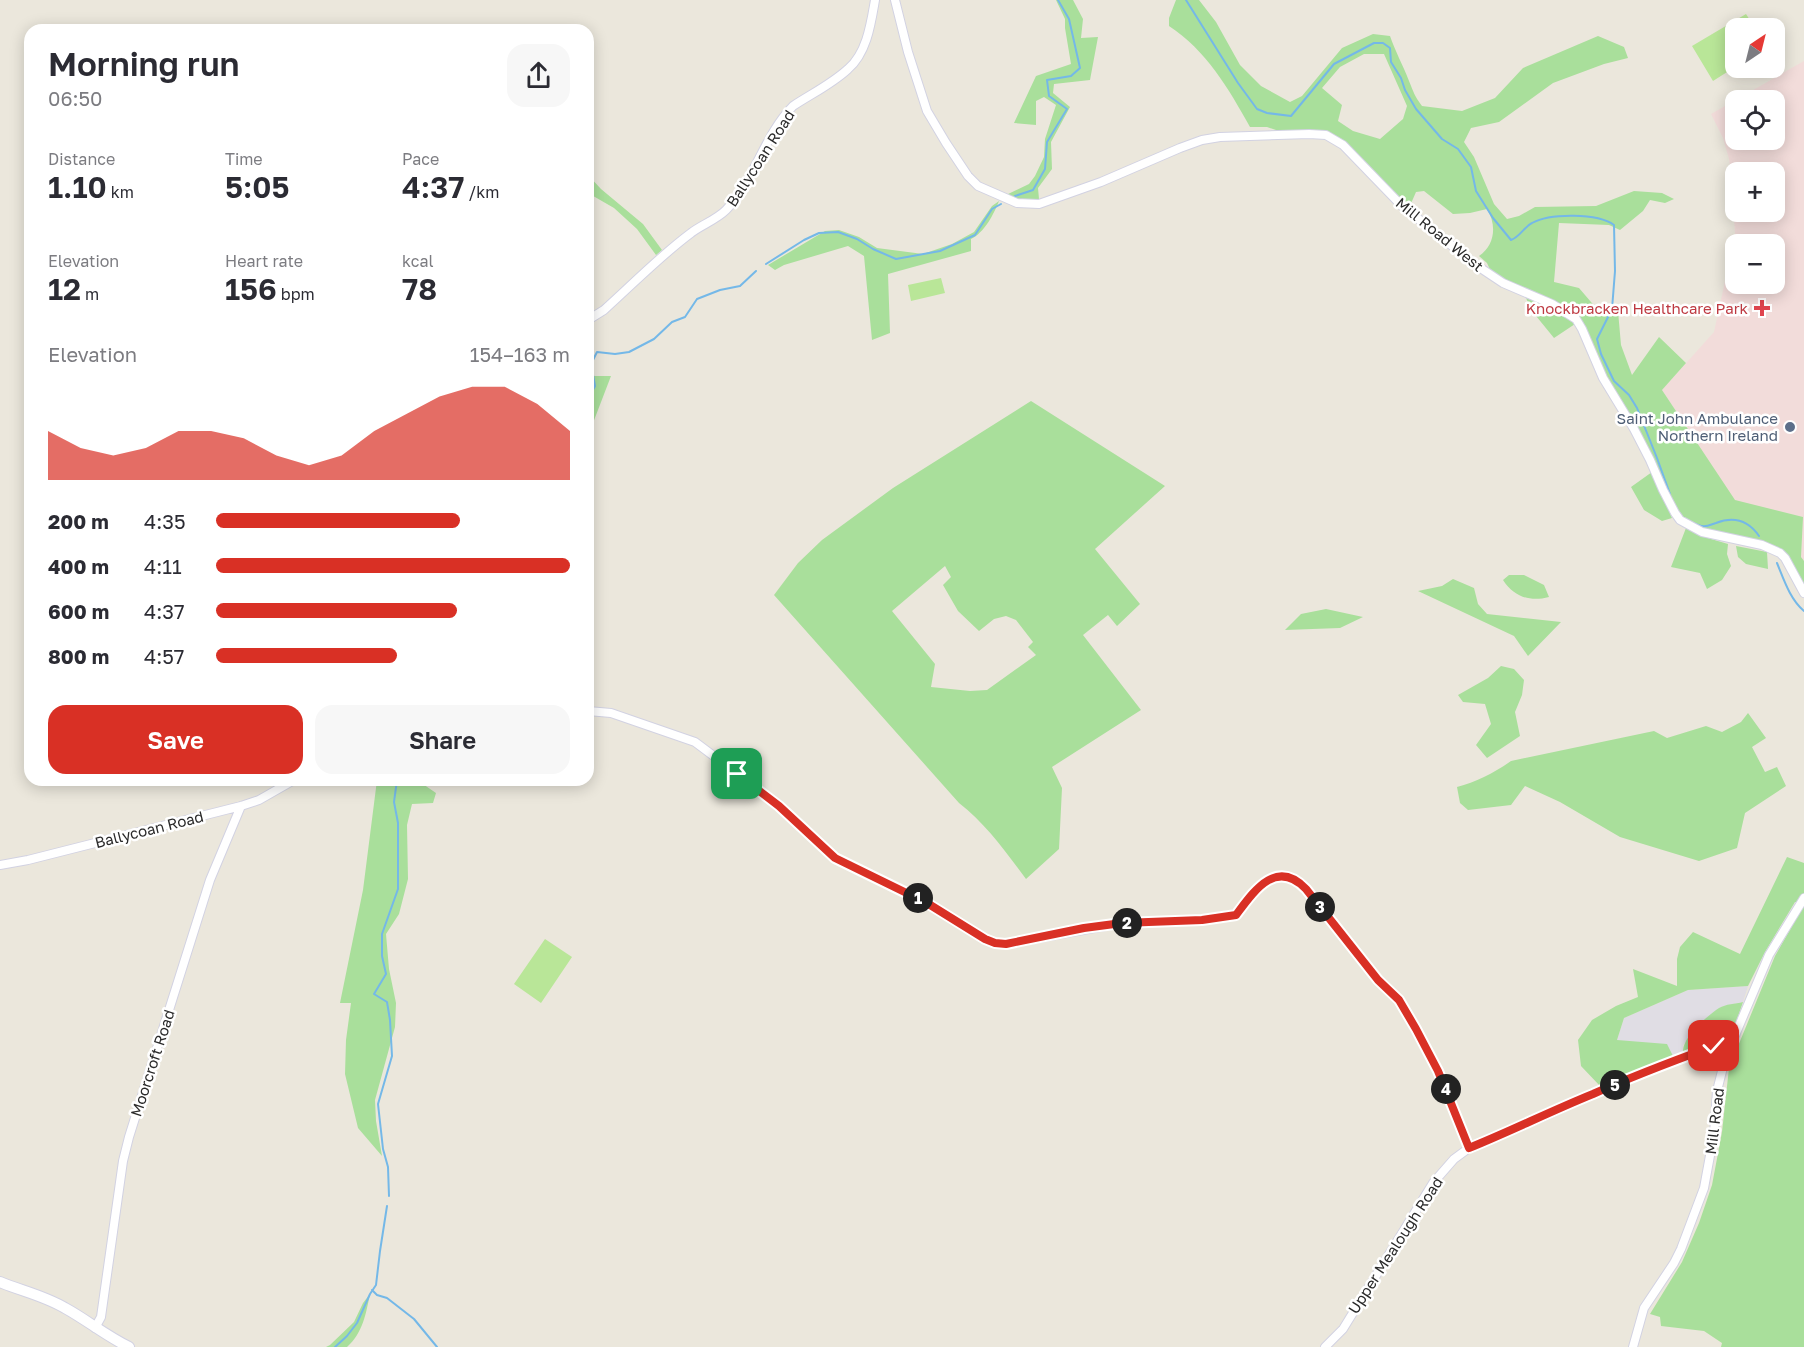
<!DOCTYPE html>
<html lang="en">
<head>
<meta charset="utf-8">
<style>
  :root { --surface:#fff; --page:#f7f7f7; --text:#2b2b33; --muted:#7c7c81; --accent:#d93025 }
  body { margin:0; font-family:"Golos Text",sans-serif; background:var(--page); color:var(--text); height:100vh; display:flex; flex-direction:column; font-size:22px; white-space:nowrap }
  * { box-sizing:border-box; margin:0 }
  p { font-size:20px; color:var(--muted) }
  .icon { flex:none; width:33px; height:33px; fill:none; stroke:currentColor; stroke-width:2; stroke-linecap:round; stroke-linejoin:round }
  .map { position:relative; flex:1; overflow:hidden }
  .side { position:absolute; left:24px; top:24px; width:570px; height:762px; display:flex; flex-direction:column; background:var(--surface); border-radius:18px; box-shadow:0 3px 15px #0003 }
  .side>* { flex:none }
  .needle { width:39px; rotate:35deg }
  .tools { position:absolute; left:1725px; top:18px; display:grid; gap:12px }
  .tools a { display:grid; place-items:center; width:60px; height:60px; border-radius:12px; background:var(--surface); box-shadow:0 3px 15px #0003; font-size:30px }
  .pin { position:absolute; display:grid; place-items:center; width:51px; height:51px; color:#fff; margin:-26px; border-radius:12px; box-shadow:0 3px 9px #0006 }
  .km { position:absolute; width:30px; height:30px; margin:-15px; border-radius:50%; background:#222; color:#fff; font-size:16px; line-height:30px; text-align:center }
  .round { display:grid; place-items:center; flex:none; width:63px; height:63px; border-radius:18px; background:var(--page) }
  .headline { display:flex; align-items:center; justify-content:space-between; height:102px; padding:0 24px }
  h1 { font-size:33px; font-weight:600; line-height:45px }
  .stats { display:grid; grid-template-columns:repeat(3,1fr); gap:9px; height:102px; padding:6px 24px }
  .stats div { display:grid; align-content:center }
  .stats b { font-size:30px; font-weight:600 }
  .stats small { font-size:16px; font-weight:400 }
  .stats p { font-size:16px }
  .chart { height:168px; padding:12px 24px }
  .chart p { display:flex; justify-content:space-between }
  .chart svg { width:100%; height:108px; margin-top:6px; fill:var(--accent); opacity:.7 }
  .cta { display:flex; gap:12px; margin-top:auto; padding:12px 24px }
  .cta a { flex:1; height:69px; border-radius:18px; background:var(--accent); color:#fff; font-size:24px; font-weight:600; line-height:69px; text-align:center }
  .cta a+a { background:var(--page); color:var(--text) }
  ul { padding:0 24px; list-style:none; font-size:20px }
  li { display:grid; grid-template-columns:96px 72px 1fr; align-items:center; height:45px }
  li i { height:15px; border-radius:8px; background:var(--accent) }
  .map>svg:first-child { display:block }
  .industrial { fill:#e0dde4 }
  .medical { fill:#f2dcda; fill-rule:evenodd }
  .green { fill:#a9df9b; fill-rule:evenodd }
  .pitch { fill:#b9e698 }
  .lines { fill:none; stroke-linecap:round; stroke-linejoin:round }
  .stream { stroke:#74b8e8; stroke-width:2 }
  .minor-casing { stroke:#d2d2e2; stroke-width:10 }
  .tertiary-casing { stroke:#d2d2e2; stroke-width:12 }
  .minor { stroke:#fff; stroke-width:8 }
  .tertiary { stroke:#fff; stroke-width:10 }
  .route-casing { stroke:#fff; stroke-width:12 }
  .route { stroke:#d93025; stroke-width:8 }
  .health-dot { fill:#e0444e; stroke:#fff; stroke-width:2 }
  .service-dot { fill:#5c6f8a; stroke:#fff; stroke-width:2 }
  .labels { text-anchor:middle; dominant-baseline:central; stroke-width:5; stroke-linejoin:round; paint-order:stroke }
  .street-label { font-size:15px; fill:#2a2a2a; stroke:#fff }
  .health-label { font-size:15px; fill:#be3a42; stroke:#fff; text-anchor:end }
  .service-label { font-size:15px; fill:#4e5e75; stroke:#fff; text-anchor:end }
</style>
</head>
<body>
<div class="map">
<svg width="1804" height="1347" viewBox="0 0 1804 1347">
  <rect width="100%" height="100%" fill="#ebe7dc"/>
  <!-- industrial -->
  <path class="industrial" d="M1748,986L1743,1002L1721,1007L1683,1045V1052L1673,1056L1617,1040L1624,1018L1688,990Z"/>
  <!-- medical -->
  <path class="medical" d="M1804,61V561L1801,557L1803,517L1735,501L1662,390L1714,332L1735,235L1732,179L1729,159L1723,138L1711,114ZM1736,100H1774V140H1736ZM1736,172H1774V212H1736ZM1736,244H1774V284H1736Z"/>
  <!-- green -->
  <path class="green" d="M1056,0H1073L1083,19L1081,38L1098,37L1090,80L1054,84L1053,93L1070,107L1051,142L1052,169L1038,188L1039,199H1020L1006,195L1029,184L1035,176L1044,157L1045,139L1056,105L1044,97L1036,101V125L1014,123L1036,76L1071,64L1065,28V19Z
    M1176,0H1199L1216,22L1240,65L1261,86L1290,102L1302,96L1342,48L1373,34L1390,36C1395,51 1403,65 1409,81C1414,93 1414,95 1422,106L1462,111L1495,98L1523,68L1598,36L1624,47L1628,58L1604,64L1553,83L1499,122L1471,128L1464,142L1474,157L1494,204L1507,219L1519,216L1535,207L1596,206L1634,191L1662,193L1674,199L1665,203L1650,200L1643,211L1620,230L1609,225L1559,223L1554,282L1579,288L1597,309L1618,311L1621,345L1632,375L1659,337L1686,363L1662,390L1735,500L1803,517L1801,557L1804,561V589L1776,548L1713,535L1679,518L1607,379L1579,318L1492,274L1487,263L1479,256C1495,245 1497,225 1487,209L1470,213L1453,214L1424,191L1416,192L1409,208L1328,133L1282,132L1267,127H1250C1229,89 1206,50 1169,26V18ZM1364,54H1384L1407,106L1403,119L1380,139L1353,131L1338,121L1342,105L1322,88L1340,67Z
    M588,175L601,189L643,224L662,250L656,255L637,229L614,208L588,193Z
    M999,201C994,214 984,233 971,239V251L888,274L890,333L872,340L864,256L848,246L784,265L775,270L768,265L825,231L839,230L859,237L877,248L923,254L952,244L974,232L992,206Z
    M1526,298L1546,305L1575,324L1554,338L1532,311Z
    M588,376H611L588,436Z
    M1031,401L1165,486L1095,549L1140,604L1117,626L1108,615L1083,635L1141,710L1052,767L1062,788L1059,849L1026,879C1006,852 986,824 959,803L774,595L798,563L822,540L893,488ZM945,566L951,577L943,585L958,611L979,631L994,619L1006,616L1016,620L1033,642L1028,647L1036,655L987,690L970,691L931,687L935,664L892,611Z
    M1652,472L1672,518L1662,521L1644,510L1631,487Z
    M1686,528L1701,536L1728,544L1727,554L1731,566L1722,580L1707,589L1700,573L1671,567Z
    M1736,546L1767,552L1768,569L1746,564L1738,557Z
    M1509,575H1524L1544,585L1549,597C1530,602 1514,597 1503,580Z
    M1453,579L1474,588L1478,604L1487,614L1561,622L1528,656L1514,636L1418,591L1442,586Z
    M1326,609L1363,617L1340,628L1285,630L1301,614Z
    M1501,666L1514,669L1524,680L1522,695L1515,712L1520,736L1487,758L1476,745L1491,724L1485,704L1463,702L1458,695L1488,678Z
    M1748,713L1766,738L1752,747L1765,772L1777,767L1786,786L1745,813L1737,848L1699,861L1620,837L1560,802L1525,786L1511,805L1468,810L1460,803L1457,787C1476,782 1494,773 1511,761L1654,731L1667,738L1706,726L1722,732L1741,722Z
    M377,780H417L436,793L433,803L412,804L407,825L408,879L399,914L386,934L389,969L396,1003L395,1027L375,1100L376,1121L382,1156L358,1128L345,1074L346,1040L351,1003H340L363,890Z
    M1787,857L1804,863V902H1795L1765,952L1748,986L1688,990L1624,1018L1617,1040L1667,1044L1673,1056L1683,1052C1683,1036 1706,1017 1719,1008C1726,1004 1735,1004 1743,1002L1731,1037L1600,1086L1581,1066L1578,1040L1592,1020L1616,1006L1638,997L1633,969L1677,986V959L1680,947L1693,932L1740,954Z
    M1804,905V1347H1721L1722,1343L1704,1331L1661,1326L1660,1317L1650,1314L1682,1262L1699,1223L1712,1185L1722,1132L1729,1068L1775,956Z
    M370,1294C366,1313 363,1333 347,1347H326L330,1345L354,1322L363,1303Z"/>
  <!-- pitch -->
  <path class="pitch" d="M1746,14L1755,28H1736L1735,67L1713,81L1692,46Z
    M941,278L945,293L911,301L908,285Z
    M545,939L572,957L541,1003L514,984Z"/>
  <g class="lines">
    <!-- stream -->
    <path class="stream" d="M1186,0L1238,83L1257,109L1267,113L1291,116L1334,64L1374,43H1383L1390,48L1391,62L1401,78L1405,90L1416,109L1442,139L1458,149L1471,167L1476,191L1493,218L1511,240C1520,237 1524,227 1532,223C1550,213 1598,213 1614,225L1615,271L1612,309L1597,339L1601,354L1614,381L1629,395L1637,408L1657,458L1670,494
      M1015,196L1033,190L1045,169L1047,142L1067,109L1049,96L1047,80L1071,76L1080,68L1069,19L1058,0
      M766,264L804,240L819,233L838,232L857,239L873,249L896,259L940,251L975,235L992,209L1001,204
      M588,399L595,386L591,364L597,352L615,354L629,352L654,339L672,322L685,317L697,299L720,290L740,286L756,271
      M1693,523C1694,523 1700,526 1702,526C1707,527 1712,524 1716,523C1734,516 1748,520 1759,536
      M1777,563C1784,580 1790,599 1804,611
      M389,1196L388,1167L383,1149L378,1104L392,1056L390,1020L387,1002L374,994L386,974L382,956V934L398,889V823L394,802L397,780
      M372,1290L377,1295L387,1298L414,1319L437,1347
      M335,1347L347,1336L357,1323L370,1294L376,1285L380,1251L387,1206"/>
    <defs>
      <path id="minor" d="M895,0L908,52L927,111L946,143L968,176L978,186L1017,203L1039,204L1101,182L1180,148L1202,140L1220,137L1309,134L1326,135L1343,145L1401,205L1476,265L1503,283L1552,304L1576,319L1582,329L1603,378L1634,429L1650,460L1663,490L1675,513L1680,520L1702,532L1762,545L1780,553L1785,558L1804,593
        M588,320L604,310C633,284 660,256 691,233C701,225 716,220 726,210C755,180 764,135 793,106C811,94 832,84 848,69C867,53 871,23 875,0
        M588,711L611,713L695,742L779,805L835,858L927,903L985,939L995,943L1006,944L1122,923L1202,920L1236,914C1254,891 1276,858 1306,889L1378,980L1399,1000L1438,1071L1469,1148
        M0,865L28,860L241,806L259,800L294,780
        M95,1328L101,1317L123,1161L129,1137L210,880L241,806
        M1325,1347L1343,1329L1433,1183L1454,1159L1469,1148L1547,1115L1590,1095L1677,1059L1714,1046L1731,1045
        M1633,1347L1644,1308L1674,1263L1681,1249L1704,1188L1714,1134L1717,1091L1725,1059L1769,955L1804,898"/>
      <path id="tertiary" d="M0,1282C22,1291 45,1296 65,1308C87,1320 106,1336 129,1347"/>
    </defs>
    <!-- minor casing -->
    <use href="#minor" class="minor-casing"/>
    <!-- tertiary casing -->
    <use href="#tertiary" class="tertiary-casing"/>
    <!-- minor -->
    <use href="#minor" class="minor"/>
    <!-- tertiary -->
    <use href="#tertiary" class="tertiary"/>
  </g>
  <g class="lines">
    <defs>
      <path id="route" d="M737,774L779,806L835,858L927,903L985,939L995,943L1006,944L1084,928L1122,923L1202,920L1236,915C1254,891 1276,858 1306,889L1378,980L1399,1000L1416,1029L1438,1071L1469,1148C1511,1131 1551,1111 1593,1094C1633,1076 1673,1061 1714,1046"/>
    </defs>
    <!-- route casing -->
    <use href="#route" class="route-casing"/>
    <!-- route -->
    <use href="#route" class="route"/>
  </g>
  <!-- markers -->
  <path class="health-dot" d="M1759 299h6v6h6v6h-6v6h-6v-6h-6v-6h6z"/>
  <circle class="service-dot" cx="1790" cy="427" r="6"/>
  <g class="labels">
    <!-- street labels -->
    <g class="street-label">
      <text transform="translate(760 158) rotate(-57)">Ballycoan Road</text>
      <text transform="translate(1440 234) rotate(39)">Mill Road West</text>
      <text transform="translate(149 829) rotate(-14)">Ballycoan Road</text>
      <text transform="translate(152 1063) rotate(-72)">Moorcroft Road</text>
      <text transform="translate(1714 1121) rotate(-83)">Mill Road</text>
      <text transform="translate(1395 1245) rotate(-57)">Upper Mealough Road</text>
    </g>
    <!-- health labels -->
    <g class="health-label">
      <text x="1748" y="308">Knockbracken Healthcare Park</text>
    </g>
    <!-- service labels -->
    <g class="service-label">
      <text x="1778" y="418">Saint John Ambulance<tspan x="1778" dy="17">Northern Ireland</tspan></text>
    </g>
  </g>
</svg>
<div class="tools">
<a><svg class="needle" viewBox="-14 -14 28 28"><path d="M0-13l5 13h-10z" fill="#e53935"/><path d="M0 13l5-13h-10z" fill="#7c7c81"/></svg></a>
<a><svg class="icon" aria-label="locate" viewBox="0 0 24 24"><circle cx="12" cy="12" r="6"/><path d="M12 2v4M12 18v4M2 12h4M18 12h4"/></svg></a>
<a>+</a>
<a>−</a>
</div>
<div class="pin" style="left:737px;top:774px;background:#1e9e55"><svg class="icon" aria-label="arrive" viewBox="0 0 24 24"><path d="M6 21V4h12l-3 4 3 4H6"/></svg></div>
<div class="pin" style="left:1714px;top:1046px;background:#d93025"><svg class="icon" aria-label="check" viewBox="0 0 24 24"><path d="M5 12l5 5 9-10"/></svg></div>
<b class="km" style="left:918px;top:898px">1</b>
<b class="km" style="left:1127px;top:923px">2</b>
<b class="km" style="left:1320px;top:907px">3</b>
<b class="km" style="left:1446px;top:1089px">4</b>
<b class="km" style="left:1615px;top:1085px">5</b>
<section class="side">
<div class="headline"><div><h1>Morning run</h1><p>06:50</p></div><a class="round"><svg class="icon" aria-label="share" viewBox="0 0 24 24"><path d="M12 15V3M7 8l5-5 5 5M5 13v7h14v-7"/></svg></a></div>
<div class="stats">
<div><p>Distance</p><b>1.10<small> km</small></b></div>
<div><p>Time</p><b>5:05</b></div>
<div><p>Pace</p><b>4:37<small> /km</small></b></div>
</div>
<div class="stats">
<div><p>Elevation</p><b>12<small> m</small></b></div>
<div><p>Heart rate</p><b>156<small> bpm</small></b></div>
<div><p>kcal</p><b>78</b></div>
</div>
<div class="chart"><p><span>Elevation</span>154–163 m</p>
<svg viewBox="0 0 160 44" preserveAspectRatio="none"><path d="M0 44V24L10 31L20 34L30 31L40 24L50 24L60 27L70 34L80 38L90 34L100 24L110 17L120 10L130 6L140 6L150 13L160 24V44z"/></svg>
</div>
<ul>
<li><b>200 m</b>4:35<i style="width:69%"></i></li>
<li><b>400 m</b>4:11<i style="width:100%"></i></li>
<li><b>600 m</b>4:37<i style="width:68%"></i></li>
<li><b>800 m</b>4:57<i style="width:51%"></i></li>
</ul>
<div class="cta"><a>Save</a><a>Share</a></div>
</section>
</div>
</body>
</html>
